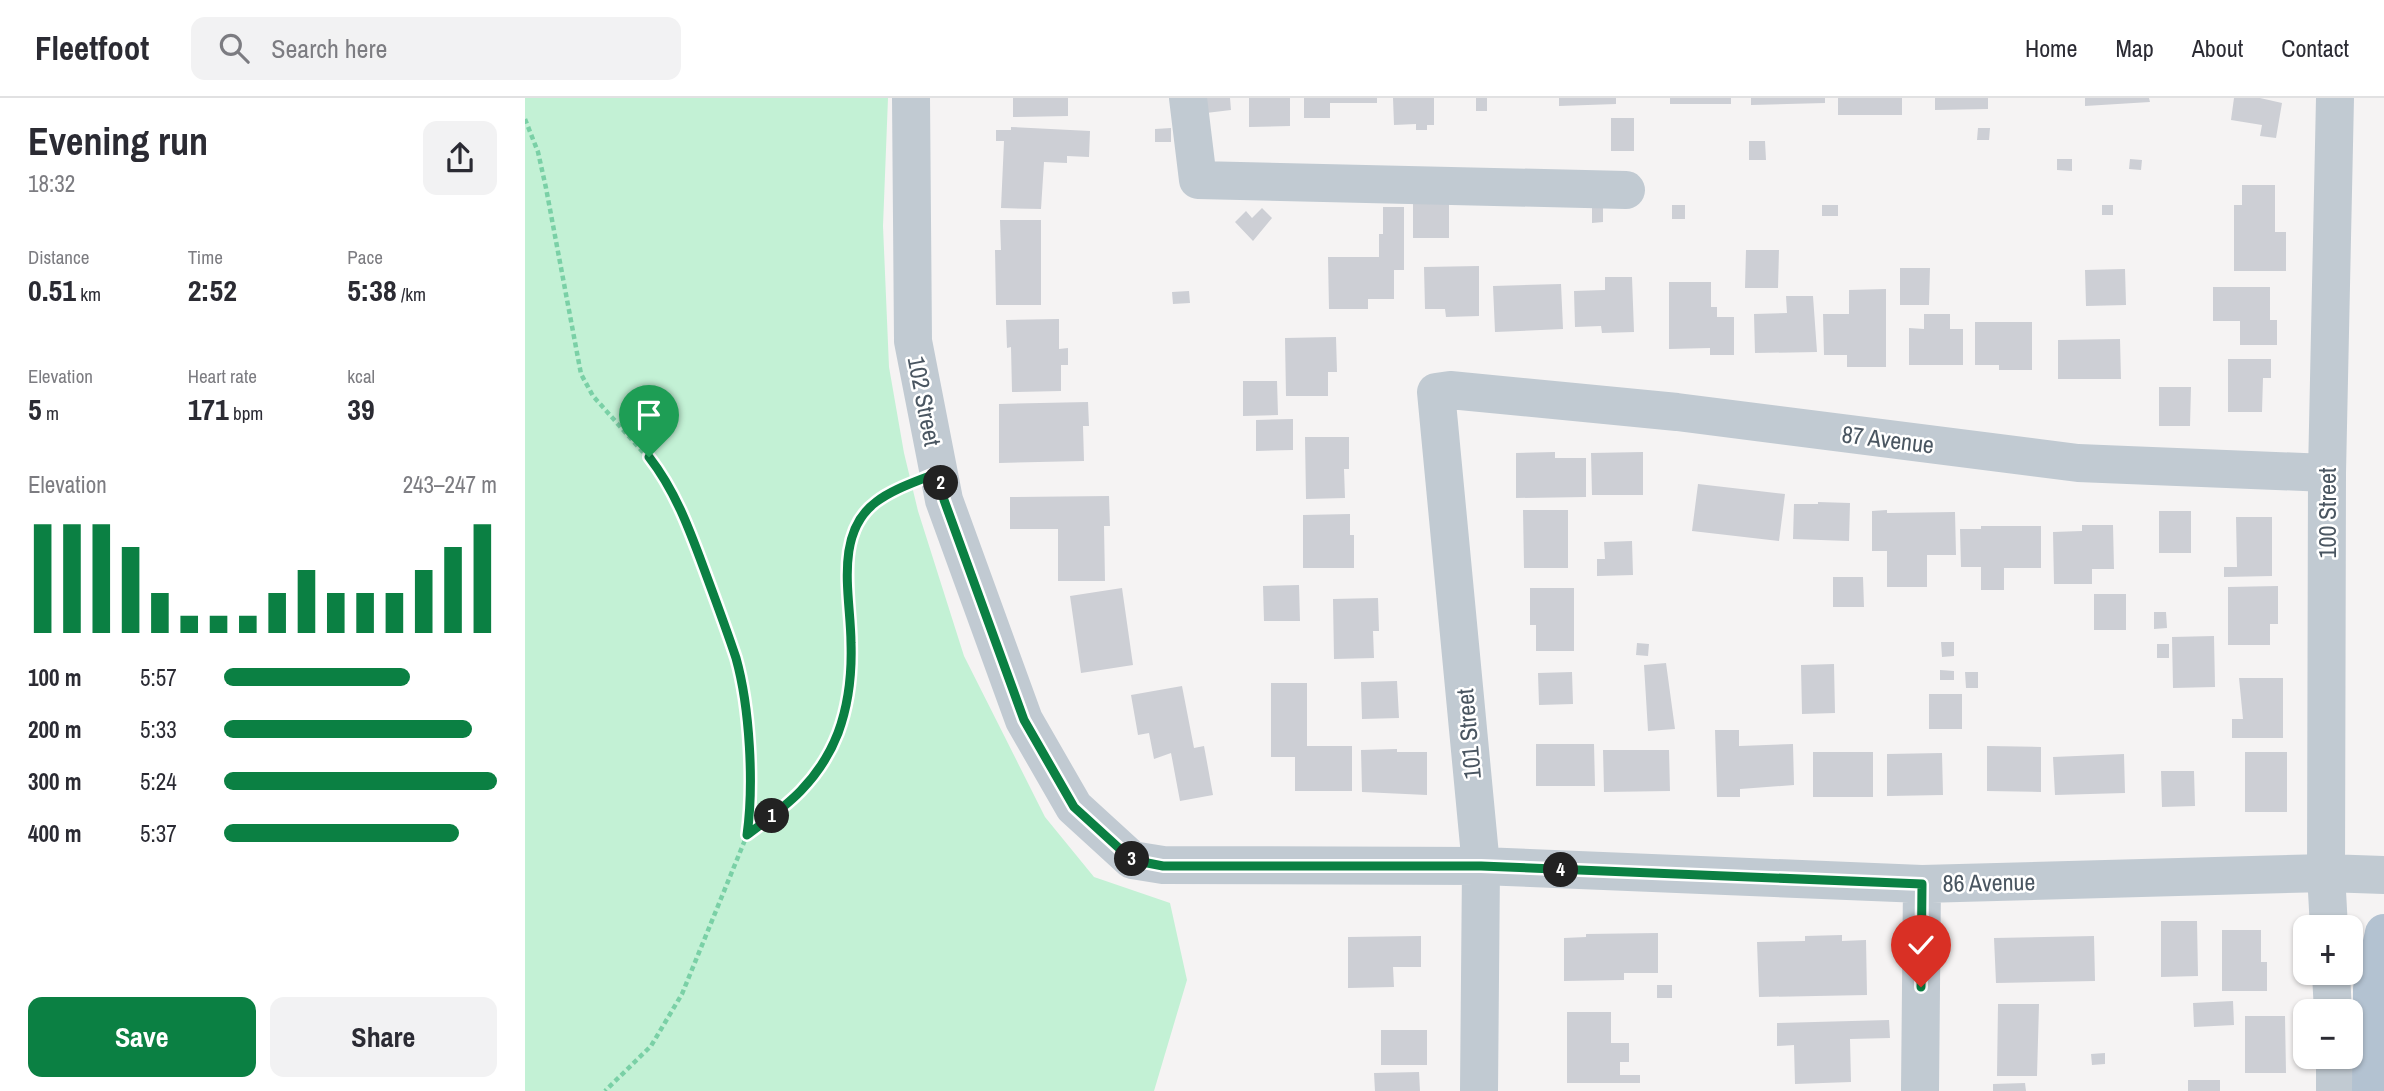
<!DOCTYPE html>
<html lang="en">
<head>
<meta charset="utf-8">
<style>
  :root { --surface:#fff; --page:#f2f2f3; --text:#2b2b33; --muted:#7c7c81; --line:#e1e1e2; --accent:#0b8043 }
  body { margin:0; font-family:"Archivo Narrow",sans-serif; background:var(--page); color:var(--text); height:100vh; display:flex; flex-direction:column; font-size:26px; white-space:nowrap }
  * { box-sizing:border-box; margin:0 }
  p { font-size:23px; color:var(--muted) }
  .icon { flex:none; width:38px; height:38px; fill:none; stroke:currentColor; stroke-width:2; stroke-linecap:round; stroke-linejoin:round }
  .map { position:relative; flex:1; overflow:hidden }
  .drawer { display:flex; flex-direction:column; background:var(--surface); width:525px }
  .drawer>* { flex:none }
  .fabs { position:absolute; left:1768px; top:817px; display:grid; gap:14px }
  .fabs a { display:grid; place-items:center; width:70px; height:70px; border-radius:14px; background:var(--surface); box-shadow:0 2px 5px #0004; font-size:35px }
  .pin { position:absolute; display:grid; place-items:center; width:60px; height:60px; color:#fff; margin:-72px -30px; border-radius:50% 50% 50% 0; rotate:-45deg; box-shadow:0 0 7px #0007 }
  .pin .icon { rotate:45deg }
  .km { position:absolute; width:35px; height:35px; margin:-18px; border-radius:50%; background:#222; color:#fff; font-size:19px; line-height:35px; text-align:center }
  .round { display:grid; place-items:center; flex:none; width:74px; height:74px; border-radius:14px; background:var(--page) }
  .summary { display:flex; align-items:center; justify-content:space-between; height:119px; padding:0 28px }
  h1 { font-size:38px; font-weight:800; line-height:52px }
  .stats { display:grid; grid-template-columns:repeat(3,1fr); gap:10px; height:119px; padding:7px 28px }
  .stats div { display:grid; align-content:center }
  .stats b { font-size:30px; font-weight:800 }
  .stats small { font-size:19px; font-weight:400 }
  .stats p { font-size:19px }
  .chart { height:196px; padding:14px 28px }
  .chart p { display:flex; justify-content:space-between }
  .chart svg { width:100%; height:126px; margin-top:7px; stroke:var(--accent); stroke-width:6 }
  .button { display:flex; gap:14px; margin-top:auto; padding:14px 28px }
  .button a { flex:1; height:80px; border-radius:14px; background:var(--accent); color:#fff; font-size:28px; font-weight:800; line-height:80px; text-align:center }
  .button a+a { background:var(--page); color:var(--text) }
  ul { padding:0 28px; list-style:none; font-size:23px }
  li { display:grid; grid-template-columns:112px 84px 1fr; align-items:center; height:52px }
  li i { height:18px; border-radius:9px; background:var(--accent) }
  header { display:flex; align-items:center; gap:42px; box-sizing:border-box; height:98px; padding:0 35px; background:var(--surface); border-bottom:2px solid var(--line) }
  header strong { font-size:33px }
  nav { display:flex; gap:38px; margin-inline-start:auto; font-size:24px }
  .search { width:490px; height:63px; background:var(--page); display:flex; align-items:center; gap:18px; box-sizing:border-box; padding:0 24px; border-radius:14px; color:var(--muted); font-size:26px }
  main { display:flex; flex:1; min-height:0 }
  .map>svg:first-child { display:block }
  .green { fill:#c3f1d5 }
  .building { fill:#cdcfd5 }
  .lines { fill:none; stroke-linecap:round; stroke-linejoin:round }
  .path { stroke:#7ad0a6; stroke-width:4.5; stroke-dasharray:5 3.5; stroke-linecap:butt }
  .minor { stroke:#c1cad2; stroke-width:38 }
  .major { stroke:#b3c2d1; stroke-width:38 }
  .route-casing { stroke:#fff; stroke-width:14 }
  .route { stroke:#0b8043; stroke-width:9 }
  .labels { text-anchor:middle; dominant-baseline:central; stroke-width:5; stroke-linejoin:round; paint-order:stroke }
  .street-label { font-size:24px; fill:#4a5661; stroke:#fff }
</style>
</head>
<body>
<header>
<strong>Fleetfoot</strong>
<div class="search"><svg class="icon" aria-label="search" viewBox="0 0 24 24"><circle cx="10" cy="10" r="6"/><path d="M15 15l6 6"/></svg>Search here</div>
<nav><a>Home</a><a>Map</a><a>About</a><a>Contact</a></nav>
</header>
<main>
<section class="drawer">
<div class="summary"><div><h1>Evening run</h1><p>18:32</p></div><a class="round"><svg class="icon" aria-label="share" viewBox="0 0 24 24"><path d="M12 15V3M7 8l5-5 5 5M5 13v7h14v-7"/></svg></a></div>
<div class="stats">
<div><p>Distance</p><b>0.51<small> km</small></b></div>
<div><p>Time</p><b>2:52</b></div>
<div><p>Pace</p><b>5:38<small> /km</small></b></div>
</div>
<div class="stats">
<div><p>Elevation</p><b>5<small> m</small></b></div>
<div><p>Heart rate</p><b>171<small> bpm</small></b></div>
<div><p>kcal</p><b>39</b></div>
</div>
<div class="chart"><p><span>Elevation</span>243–247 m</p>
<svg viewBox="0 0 160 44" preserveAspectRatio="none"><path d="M5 44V6M15 44V6M25 44V6M35 44V14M45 44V30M55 44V38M65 44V38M75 44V38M85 44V30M95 44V22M105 44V30M115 44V30M125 44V30M135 44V22M145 44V14M155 44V6"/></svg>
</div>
<ul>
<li><b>100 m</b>5:57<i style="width:68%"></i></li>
<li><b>200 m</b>5:33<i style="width:91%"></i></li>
<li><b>300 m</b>5:24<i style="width:100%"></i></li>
<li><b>400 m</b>5:37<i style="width:86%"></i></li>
</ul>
<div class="button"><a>Save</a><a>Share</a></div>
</section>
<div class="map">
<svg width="1859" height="993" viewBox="0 0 1859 993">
  <rect width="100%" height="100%" fill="#f5f3f3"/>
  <!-- green -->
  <path class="green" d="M0,0H363L358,128L364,269L379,355L393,413L439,558L520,719L569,779L645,805L662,882L629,993H0Z"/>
  <!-- building -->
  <path class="building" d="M488,0H543V18L488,19Z
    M680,0H705L706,12L681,15Z
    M724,0H765V28L724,29Z
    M779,0H852V5H805V20H779Z
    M868,0H909V27H902V32H891V26L869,27Z
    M951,0H962V13H951Z
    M1034,0H1091V6L1034,8Z
    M1145,0H1206V6H1145Z
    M1226,0H1300V5L1226,7Z
    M1313,0H1377V17H1313Z
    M1410,0H1463V11L1410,12Z
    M1560,0H1624L1625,4L1560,8Z
    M1709,0H1735L1757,5L1751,40L1735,38L1737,27L1706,22Z
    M1086,20H1109V53H1086Z
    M486,29L565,33L564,59L542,58V65L519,64L516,111L476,110L479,43H471V32H486Z
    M646,30V44H630V31Z
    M1453,30H1465L1464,42H1452Z
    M1224,43H1240L1241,62H1224Z
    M1532,61H1547V73L1532,72Z
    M1605,61L1617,62L1616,72L1604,71Z
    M1717,87H1750V134H1761V173H1709V107H1717Z
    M888,105L924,106V140H888Z
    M1147,107H1160V121H1147Z
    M1297,107H1313V118H1297Z
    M1577,107H1588V117H1577Z
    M1067,108H1078V124L1067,125Z
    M858,109H879V172H869V201H843V211H804L803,159H854V136H858Z
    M737,110L747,120L728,143L710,124L721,113L727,120Z
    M475,122H516V207H471L470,152H476Z
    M1221,152H1254L1253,190H1220Z
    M954,168V218L921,219L920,211H900L899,169Z
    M1375,170H1405L1404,207H1375Z
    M1600,171L1601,207L1561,208L1560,172Z
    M1080,179H1107L1109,234L1077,235L1076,228L1050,229L1049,193L1080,192Z
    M1144,184H1186V209H1192V219H1209V257H1185V250L1144,251Z
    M1036,186L1038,231L970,234L968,188Z
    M1688,189H1745V222H1752V247H1715V223H1688Z
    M1361,191V269H1322V257H1299L1298,216H1324V192Z
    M664,193L665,205L648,206L647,194Z
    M1261,198H1288L1292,254L1230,255L1229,216L1262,215Z
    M1399,216H1425V231H1438V267H1384V230L1399,231Z
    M534,221V251L543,250V267H536V293L487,294L486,249L482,250L481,222Z
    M1450,224H1507V272H1474V267H1450Z
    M811,239L812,274H803V298H761L760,240Z
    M1595,241L1596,281H1533V242Z
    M1703,261H1746V280H1738L1737,314H1703Z
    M718,283H752L753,317L718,318Z
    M1634,289H1666L1665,328H1634Z
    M563,304L564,328H558L559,363L474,365V306Z
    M768,321V352L731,353V322Z
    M780,339H824V371H819L820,400L781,401Z
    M1030,354V360H1061V399L991,400V355Z
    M1118,354V397H1067L1066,355Z
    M1173,386L1260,396L1254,443L1167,433Z
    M584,398L585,428H579L580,483H533V431H485V399Z
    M1293,404L1325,405L1324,443L1268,441L1269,406H1293Z
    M998,412H1043V470H999Z
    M1362,412V415L1430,414L1431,457H1402V489H1362V453H1347V413Z
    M1634,413H1666V455H1634Z
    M825,416V437H829V470H778V417Z
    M1711,419H1747V478L1699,479V469H1712Z
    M1557,427H1588L1589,471H1567V486H1529L1528,434L1557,433Z
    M1456,428H1516V470H1479V492H1456V469H1436L1435,431H1456Z
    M1107,443L1108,477L1072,478V461H1080L1079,444Z
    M1308,479H1338L1339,509H1308Z
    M774,487L775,523H739L738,488Z
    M1753,488V526H1745V547H1703V489Z
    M597,490L608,567L556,575L545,498Z
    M1005,490H1049V553H1011V527H1005Z
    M1569,496H1601V532H1569Z
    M853,500L854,533H848L849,560L809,561L808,501Z
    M1629,514H1641L1642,530L1629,531Z
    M1689,538L1690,589L1648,590L1647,539Z
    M1416,544H1429V558L1417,559Z
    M1112,545L1124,546L1123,558L1111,557Z
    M1632,546H1644V560H1632Z
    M1141,565L1150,631L1123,633L1119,567Z
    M1309,566L1310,615L1277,616L1276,567Z
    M1415,572L1429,573V582H1415Z
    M1047,574L1048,606L1014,607L1013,575Z
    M1440,574H1453V590H1441Z
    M1714,580H1758V640H1707V621H1718Z
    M872,583L874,620L837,621L836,584Z
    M746,585H782V648H827V693H770V659H746Z
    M657,588L669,650L679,648L688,697L655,703L646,655L629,661L624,635L613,637L606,597Z
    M1404,596H1437V631H1404Z
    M1190,632H1214V648L1268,646L1269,687L1215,691V699H1192Z
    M1011,646H1069L1070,688H1011Z
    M1462,648L1516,649V694L1462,693Z
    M872,651V654H902V697L837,694L836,652Z
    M1078,652H1144L1145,693L1079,694Z
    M1288,654H1348V699H1288Z
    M1720,654H1762V714H1720Z
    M1417,655L1418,697L1362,698V656Z
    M1599,656L1600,695L1530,697L1528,659Z
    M1636,673H1669L1670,708L1637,709Z
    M1636,823H1672L1673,878L1636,879Z
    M1697,832H1736V864H1742V893H1697Z
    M1133,835V875H1099V882L1039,883V840L1061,839V836Z
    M1317,837V843L1341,842L1342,897L1234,899L1232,844L1280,843V838Z
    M896,838V869H868L869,889L823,890V839Z
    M1569,838L1570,883L1471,885L1469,840Z
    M1132,887H1147V900H1132Z
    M1708,903L1709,927L1669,929L1668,905Z
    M1473,906H1514L1512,978H1472Z
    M1042,914H1086V945H1104V964H1095V977H1115V985H1042Z
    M1720,918H1760L1761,975H1720Z
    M1364,922L1365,940L1325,941L1326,984L1270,986L1269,947L1252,948V925Z
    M856,932H902V967H856Z
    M1580,955V966L1567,967L1566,956Z
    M894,974L895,993H850L849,975Z
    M1663,982H1695V993H1663Z
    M1500,985L1501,993H1468V986Z"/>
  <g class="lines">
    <!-- path -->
    <path class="path" d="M0,21L13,54L21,90L56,276L68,298L140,379L166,435L211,563L219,599L226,706L222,737L157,896L126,948L80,993
      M222,736C262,707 294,683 313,635C323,608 326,575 327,546C327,500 309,441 349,405C358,397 372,393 382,388"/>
    <!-- minor -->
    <path class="minor" d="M386,0L388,243L419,402L499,622L549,709L607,762L638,767L956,768L1397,786L1801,775L1859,777
      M663,0L673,82L1101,92
      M1804,830L1801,775L1802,375L1810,0
      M1806,875L1808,914
      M954,993L956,768L911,294L925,292L1152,314L1553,365L1802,375
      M1395,993L1397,786
      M1810,993V959"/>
    <!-- major -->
    <path class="major" d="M1846,993L1847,891L1859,835"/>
  </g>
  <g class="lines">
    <defs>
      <path id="route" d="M124,359C152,395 166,436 182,479C192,506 202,533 211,560C225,610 229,687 222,737C261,708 294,684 313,635C323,608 327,575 326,545C326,501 308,436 351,404C369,390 394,383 414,374L419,402L499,622L549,709L607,762L638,768H956L1397,786L1396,889"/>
    </defs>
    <!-- route casing -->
    <use href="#route" class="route-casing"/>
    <!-- route -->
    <use href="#route" class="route"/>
  </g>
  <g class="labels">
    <!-- street labels -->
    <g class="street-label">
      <text transform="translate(400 303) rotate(79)">102 Street</text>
      <text transform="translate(1363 341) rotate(7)">87 Avenue</text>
      <text transform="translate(1802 415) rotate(-90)">100 Street</text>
      <text transform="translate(943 636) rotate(-95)">101 Street</text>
      <text transform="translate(1464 784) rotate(-1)">86 Avenue</text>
    </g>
  </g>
</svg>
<div class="fabs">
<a>+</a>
<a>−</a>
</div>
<div class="pin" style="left:124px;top:359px;background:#1e9e55"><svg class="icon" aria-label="arrive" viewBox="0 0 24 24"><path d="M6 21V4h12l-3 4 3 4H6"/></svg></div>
<div class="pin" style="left:1396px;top:889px;background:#d93025"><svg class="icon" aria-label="check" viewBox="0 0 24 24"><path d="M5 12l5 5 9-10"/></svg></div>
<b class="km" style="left:247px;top:718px">1</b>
<b class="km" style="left:416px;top:385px">2</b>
<b class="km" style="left:607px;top:761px">3</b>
<b class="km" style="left:1036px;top:772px">4</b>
</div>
</main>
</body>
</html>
